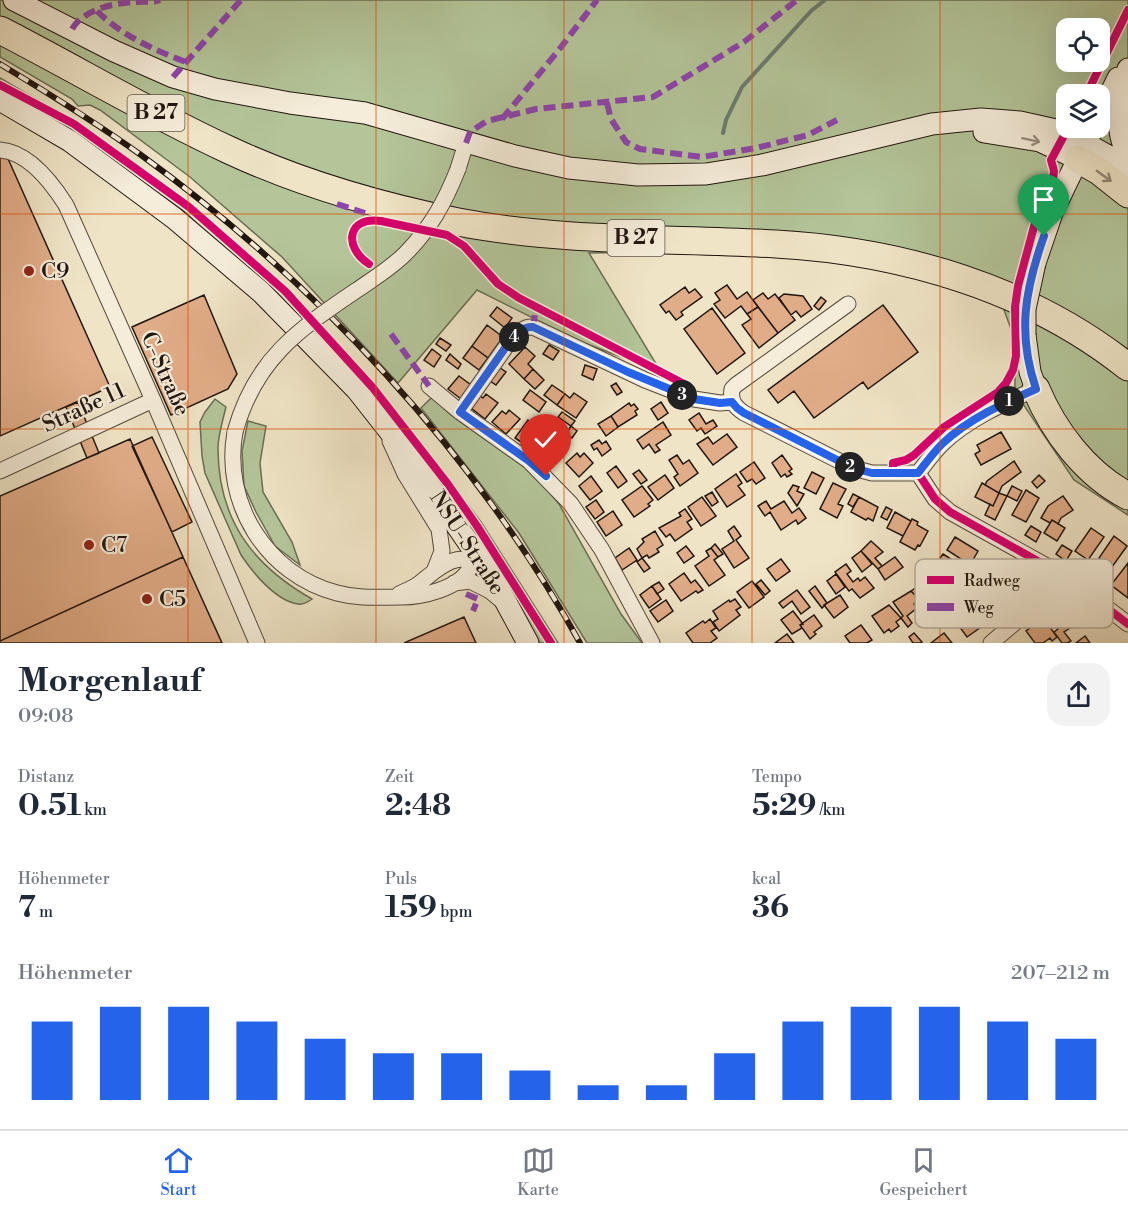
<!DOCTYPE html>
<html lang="de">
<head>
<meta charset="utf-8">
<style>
  :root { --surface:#fff; --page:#f2f2f3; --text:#1f2937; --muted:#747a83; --line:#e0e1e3; --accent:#2563eb }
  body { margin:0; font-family:"Libre Bodoni",serif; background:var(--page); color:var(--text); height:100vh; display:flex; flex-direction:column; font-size:22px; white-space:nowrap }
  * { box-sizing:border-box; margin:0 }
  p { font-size:20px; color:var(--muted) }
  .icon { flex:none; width:33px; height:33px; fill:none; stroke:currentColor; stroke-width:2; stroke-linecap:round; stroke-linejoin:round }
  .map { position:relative; height:643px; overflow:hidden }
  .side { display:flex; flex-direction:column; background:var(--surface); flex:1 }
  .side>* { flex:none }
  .fabs { position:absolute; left:1056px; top:18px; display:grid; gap:12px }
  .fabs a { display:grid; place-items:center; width:54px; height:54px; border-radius:12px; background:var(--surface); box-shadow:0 6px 24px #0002; font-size:30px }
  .pin { position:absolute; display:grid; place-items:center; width:51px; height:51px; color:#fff; margin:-62px -26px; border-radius:50% 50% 50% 0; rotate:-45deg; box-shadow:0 0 6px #0007 }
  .pin .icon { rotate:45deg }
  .km { position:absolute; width:30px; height:30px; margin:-15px; border-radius:50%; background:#222; color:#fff; font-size:16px; line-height:30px; text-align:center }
  .round { display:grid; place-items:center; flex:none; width:63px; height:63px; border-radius:18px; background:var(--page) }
  .overview { display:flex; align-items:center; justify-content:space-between; height:102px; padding:0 18px }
  h1 { font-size:33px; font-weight:700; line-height:45px }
  .stats { display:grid; grid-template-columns:repeat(3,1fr); gap:9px; height:102px; padding:6px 18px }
  .stats div { display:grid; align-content:center }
  .stats b { font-size:30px; font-weight:700 }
  .stats small { font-size:16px; font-weight:400 }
  .stats p { font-size:16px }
  .chart { height:168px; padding:12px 18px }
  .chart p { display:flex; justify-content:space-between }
  .chart svg { width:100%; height:108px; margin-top:6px; stroke:var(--accent); stroke-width:6 }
  .tab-bar { display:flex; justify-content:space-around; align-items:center; height:84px; border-top:2px solid var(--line); background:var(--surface); font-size:16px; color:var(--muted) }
  .tab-bar a { display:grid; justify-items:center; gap:3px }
  .tab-bar .current { color:var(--accent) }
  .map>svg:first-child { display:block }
  .green { fill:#b3c599; stroke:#6a6e54; stroke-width:1.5; fill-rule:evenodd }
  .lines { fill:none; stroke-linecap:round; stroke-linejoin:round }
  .stream { stroke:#6a7b70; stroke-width:4 }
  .building { fill:#e1ad88; stroke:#21160f; stroke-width:1.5 }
  .street-casing { stroke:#544a3d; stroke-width:17 }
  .secondary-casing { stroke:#21160f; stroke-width:23 }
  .highway-casing { stroke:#21160f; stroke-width:29 }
  .street { stroke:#f5edda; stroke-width:15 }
  .secondary { stroke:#f5edda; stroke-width:21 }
  .highway { stroke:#efe4c6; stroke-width:27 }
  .rail-casing { stroke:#21160f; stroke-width:6 }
  .rail { stroke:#f5edda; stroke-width:4; stroke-dasharray:11; stroke-linecap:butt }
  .street-bridge-casing { stroke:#544a3d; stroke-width:17; stroke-linecap:butt }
  .secondary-bridge-casing { stroke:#21160f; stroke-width:23; stroke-linecap:butt }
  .street-bridge { stroke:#f5edda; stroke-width:15 }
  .secondary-bridge { stroke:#f5edda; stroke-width:21 }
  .quiet { stroke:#8e44ad; stroke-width:6; stroke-dasharray:12 6; stroke-linecap:butt }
  .cycleway-casing { stroke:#f5edda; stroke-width:11 }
  .cycleway { stroke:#d6006c; stroke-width:8 }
  .oneway { stroke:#968c7f }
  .oneway2 { stroke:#928774 }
  .route-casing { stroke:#fff; stroke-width:12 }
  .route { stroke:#2563eb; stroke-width:8 }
  .grid { fill:none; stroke:#de560c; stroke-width:1.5; stroke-opacity:0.55 }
  .poi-dot { fill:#8f2418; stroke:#f5edda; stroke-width:2 }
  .labels { text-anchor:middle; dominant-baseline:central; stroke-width:4.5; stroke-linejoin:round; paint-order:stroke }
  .shield { fill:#f5edda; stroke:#61564c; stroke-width:1.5 }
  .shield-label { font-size:21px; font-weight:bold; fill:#21160f }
  .poi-label { font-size:22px; fill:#21160f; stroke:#f5edda; text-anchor:start }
  .street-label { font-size:22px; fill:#21160f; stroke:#f5edda }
  .key { fill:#f5edda; stroke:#b5ac9d; stroke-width:1.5 }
  .key-label { font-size:16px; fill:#21160f }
</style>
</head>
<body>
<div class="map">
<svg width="1128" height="643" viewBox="0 0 1128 643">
  <rect width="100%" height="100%" fill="#efe4c6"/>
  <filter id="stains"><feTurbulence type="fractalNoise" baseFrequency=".00333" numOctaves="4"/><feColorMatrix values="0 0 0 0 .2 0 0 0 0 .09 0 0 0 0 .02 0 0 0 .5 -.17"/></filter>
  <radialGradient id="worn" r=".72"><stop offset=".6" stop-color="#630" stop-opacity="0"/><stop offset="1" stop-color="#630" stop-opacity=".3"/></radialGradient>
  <!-- green -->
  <path class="green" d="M0,0H1128V515L1074,480L1015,392V340L1003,307L949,283L832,259L641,252L589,253L661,372L579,341L477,290L398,383L282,257L190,177L100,110L90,105L78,106L72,99L0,57ZM1066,28H1100V62H1066ZM1066,94H1100V128H1066Z
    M0,78L56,111L174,194L266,273L398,413L481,522L558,643H540L532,629L269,294L183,210L76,136L0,98Z
    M432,397L451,415L533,473L559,504L621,614L642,643H587L519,533L421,408Z
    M215,399L226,407C223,420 218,435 218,448C218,519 252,565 312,599C308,602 303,605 298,604C276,601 253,573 241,555L205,473L202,456L200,422L205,412Z
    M248,421L266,426L260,463L263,492L292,542L300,565L275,546L256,512L244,486L242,451Z"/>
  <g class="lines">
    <!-- stream -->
    <path class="stream" d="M723,133L726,120L742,87L811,11L825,0"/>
  </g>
  <!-- building -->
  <path class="building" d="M5,152L110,387L0,436V154Z
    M727,285L737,299L747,292L758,307L747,314L741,306L725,318L714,304L720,300L715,293Z
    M685,287L689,293L695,289L702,297L681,312L683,315L676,320L669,311L666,313L660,305Z
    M763,293L768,299L775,294L795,320L778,333L753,300Z
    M784,294L803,296L812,309L801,317L796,311L791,315L779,298Z
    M204,295L237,374L228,389L171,415L132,327Z
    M821,297L826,301L819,310L814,306Z
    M883,305L918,352L868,389L863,382L814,418L794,391L778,403L768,390Z
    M497,307L512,318L505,328L490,316Z
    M758,307L778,333L759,348L742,325L751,319L747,314Z
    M712,308L745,353L717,374L684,329Z
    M487,325L503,337L488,358L472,346Z
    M440,338L451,345L446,351L436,344Z
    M549,345L559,351L553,360L543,354Z
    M472,346L488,358L479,370L463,358Z
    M525,347L535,356L528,364L533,369L524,379L509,364Z
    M432,349L441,356L434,367L424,360Z
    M450,354L461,364L458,369L446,360Z
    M585,365L597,369L593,380L582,375Z
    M497,366L506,372L496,385L487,379Z
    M533,369L544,380L535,389L524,379Z
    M459,376L471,385L461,399L448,389Z
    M616,383L622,392L617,395L611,386Z
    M552,385L565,394L557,405L544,395Z
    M530,390L546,402L539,412L523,400Z
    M574,393L587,402L576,418L557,405L565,394L570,398Z
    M486,394L498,403L485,419L471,408L480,396L483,398Z
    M78,402L99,453L87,458L66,407Z
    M661,402L668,413L658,420L651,409Z
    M629,403L631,406L634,404L638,409L635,411L637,415L618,427L611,416Z
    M509,410L520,419L506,434L492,422L502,411L506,414Z
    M562,412L575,421L571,426L558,417Z
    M699,413L706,424L713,420L717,426L705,434L701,428L697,431L689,420Z
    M611,416L618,427L606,436L598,424Z
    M528,420L541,429L529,447L515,438Z
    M663,422L671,435L656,445L660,450L655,453L649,444L643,449L637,440Z
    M571,426L577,431L572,438L566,434Z
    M1001,432L1011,449L981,465L975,454L980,451L977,445Z
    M727,434L737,447L713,465L697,444L708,437L713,444Z
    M152,437L192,522L172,532L132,446Z
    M130,439L183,557L0,641V496Z
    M599,440L602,444L606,441L611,449L602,456L597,448L594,450L591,445Z
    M545,441L559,453L549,465L535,453Z
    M577,453L580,457L584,453L593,463L579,477L566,463Z
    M677,455L683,464L689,460L698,473L680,486L674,477L678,474L669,460Z
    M782,455L792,469L789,471L792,474L787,477L785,474L781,477L772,463Z
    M1014,461L1021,472L1002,486L999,493L985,485L987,481Z
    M754,462L765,478L756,484L752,479L747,482L740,472Z
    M616,466L627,481L618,488L607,473Z
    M639,470L647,480L641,484L633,474Z
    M812,472L824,478L816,494L804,488Z
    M736,474L742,483L738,486L745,495L727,507L715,489Z
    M665,475L674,488L658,500L648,487Z
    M1039,475L1045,481L1037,488L1032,482Z
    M591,476L602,491L590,500L579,486Z
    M833,483L846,489L838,504L843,506L837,518L820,509Z
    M982,483L999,493L993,506L975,497Z
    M793,485L799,487L797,491L804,494L797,506L788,493Z
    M642,486L653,500L648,504L650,506L634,517L622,500Z
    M1012,486L1022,491L1017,501L1007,496Z
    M1026,490L1039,498L1026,522L1012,515Z
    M712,492L718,502L712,506L705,496Z
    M999,493L1007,496L995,520L985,515L990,504L993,506Z
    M853,494L859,497L853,507L848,504Z
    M1063,496L1073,510L1061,518L1058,524L1052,520L1050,523L1041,518L1048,506Z
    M702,497L716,516L701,526L688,507Z
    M859,497L878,507L873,521L868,518L866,520L851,512Z
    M596,500L604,512L595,519L586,507Z
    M766,501L771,509L784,501L792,513L799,508L806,518L798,524L796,520L781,530L770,512L765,516L758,506Z
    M886,507L892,510L887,520L881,517Z
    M685,509L692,519L687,522L692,529L675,541L670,534L666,537L659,528L681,516L679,513Z
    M613,511L622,525L606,536L597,522Z
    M895,512L911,521L903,536L887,528Z
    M912,519L918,522L917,525L928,531L920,546L918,545L915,550L900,542Z
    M1052,520L1065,528L1057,541L1044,533Z
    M734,526L741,536L736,540L749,558L734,568L722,549L734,541L728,531Z
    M1031,526L1041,532L1036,542L1025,535Z
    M1091,528L1104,537L1088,560L1075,551Z
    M655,531L663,545L657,549L659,552L649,558L647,555L642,558L637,549L644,542L642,539Z
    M1114,536L1127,546L1112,567L1099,558Z
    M955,537L978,551L970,565L947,550Z
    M871,541L883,552L875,558L882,566L878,569L861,551Z
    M715,544L723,554L718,557L711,548Z
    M1062,545L1072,551L1066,561L1056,554Z
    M686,546L694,556L684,563L677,553Z
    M629,548L637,560L622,570L615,558Z
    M711,548L718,557L714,560L725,575L709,586L695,566L709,556L706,551Z
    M861,551L872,564L862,572L852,558Z
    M943,554L951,559L950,562L963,571L954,585L935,574L944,561L940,558Z
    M183,557L222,643H0V641Z
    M895,557L903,567L885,580L878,569Z
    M642,558L650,568L644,572L637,562Z
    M781,559L790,571L776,581L767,569Z
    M1128,563V598L1111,585Z
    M846,564L851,571L847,574L853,582L858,578L860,581L865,577L874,588L860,598L852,589L849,591L835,572Z
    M684,573L691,583L695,580L703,590L698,593L696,591L681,601L669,584Z
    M836,574L845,587L836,594L827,581Z
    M931,579L946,595L933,606L923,595L919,599L911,591L917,587L919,590Z
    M761,580L770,591L765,595L756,584Z
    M752,581L764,597L749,608L737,592Z
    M659,582L664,589L657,594L652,586Z
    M652,586L661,599L649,608L640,595Z
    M815,586L827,603L822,608L809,591Z
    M797,590L810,607L801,614L792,601L783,608L779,603Z
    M911,591L919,599L914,604L917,608L907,616L912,623L908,627L901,618L903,616L893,602Z
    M840,595L848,607L834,618L824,605Z
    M735,599L741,607L736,610L740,615L719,631L713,622L718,619L713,611L729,600L730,602Z
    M666,600L673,611L658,622L650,611Z
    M889,605L901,618L896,622L899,626L891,632L889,629L884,633L872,616Z
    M1059,607L1068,618L1070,617L1076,624L1064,632L1071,641L1067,643H1062L1054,632L1058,629L1048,615L1050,613L1049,611L1053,608L1055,610Z
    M793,611L803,624L800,625L802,628L792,634L781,620Z
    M814,615L822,626L814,632L816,634L810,639L800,625Z
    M973,616L981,627L967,637L959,626Z
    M464,617L476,643H404Z
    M710,619L716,628L711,631L717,638L710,643H693L686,633L703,621L705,623Z
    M1038,622L1042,627L1047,623L1057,637L1052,641L1050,638L1043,643H1035L1026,631Z
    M861,625L872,640L867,643H850L845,636Z
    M914,633L922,642L920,643H913L909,637Z
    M944,633L952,643H931Z
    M787,634L794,643H775Z
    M1085,636L1090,643H1076Z"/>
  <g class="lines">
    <defs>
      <path id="street" d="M0,150C28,152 52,183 66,205L153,400L257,643
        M458,169L466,143
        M848,304L736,385L732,389C730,401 735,407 744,413L853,468L872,473H918
        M429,386L460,412L529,461L571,504L602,550L652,643
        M460,412L510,341C517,334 523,326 533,327L645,380L694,399L720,403L732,402
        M235,432C222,503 267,575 337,593C359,599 379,597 401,597C421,597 459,589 470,568C473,561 471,554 469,546
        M390,441L405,474L439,529L442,551L435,569
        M0,471L153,400
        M918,473L935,499L950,512L1052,569L1077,585L1128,624
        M918,473C926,463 933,453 942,444C968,419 1004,403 1036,389
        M454,583L470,581L490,591L502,601
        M399,594C405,591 411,589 417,585C436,571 455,549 480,564
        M991,643L1017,621L1052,569"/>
      <path id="secondary" d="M14,0L114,51L173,77L215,89L290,103L365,113L515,156L569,168L638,175L706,174L762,165L932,124L981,119L1020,122L1065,132L1128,167
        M1128,69C1117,106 1114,123 1128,159
        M0,100L70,141L174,218L261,292L357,390L409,456L468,542L494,580L528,643
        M1100,115L1118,78
        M984,132L1040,141L1078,159
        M1035,263L1052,213L1093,128
        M1025,335L1030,372L1036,389"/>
      <path id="highway" d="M0,30C76,69 151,114 229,150C302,184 379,206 458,222C562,242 670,238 776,244C901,251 1029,288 1128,367
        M1078,159L1099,171L1128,194
        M1036,389C1054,432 1086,474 1128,496"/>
    </defs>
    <!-- street casing -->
    <use href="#street" class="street-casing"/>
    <!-- secondary casing -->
    <use href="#secondary" class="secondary-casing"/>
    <!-- highway casing -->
    <use href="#highway" class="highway-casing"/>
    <!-- street -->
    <use href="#street" class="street"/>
    <!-- secondary -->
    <use href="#secondary" class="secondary"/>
    <!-- highway -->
    <use href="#highway" class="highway"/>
    <defs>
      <path id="rail" d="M0,64C48,93 95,122 141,155C316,282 475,453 580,643"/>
    </defs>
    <!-- rail casing -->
    <use href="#rail" class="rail-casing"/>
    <!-- rail -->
    <use href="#rail" class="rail"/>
    <defs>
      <path id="street-bridge" d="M235,432C255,359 298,330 357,290C373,279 391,268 405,254C430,229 445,202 458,169"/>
      <path id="secondary-bridge" d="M1025,335V309L1035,263"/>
    </defs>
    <!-- street-bridge casing -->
    <use href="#street-bridge" class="street-bridge-casing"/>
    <!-- secondary-bridge casing -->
    <use href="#secondary-bridge" class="secondary-bridge-casing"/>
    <!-- street-bridge -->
    <use href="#street-bridge" class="street-bridge"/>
    <!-- secondary-bridge -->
    <use href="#secondary-bridge" class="secondary-bridge"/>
    <!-- quiet -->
    <path class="quiet" d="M97,11C121,35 154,50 186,62
      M72,29C84,9 114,3 136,2C145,1 153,3 160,0
      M173,77L241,0
      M607,103L611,119L626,142L640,149L702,157L756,148L808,135L837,120
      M502,119L558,51L597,0
      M466,143L470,132L487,121L536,109L653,97L744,42L797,0
      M337,204L365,213
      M533,327L536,307
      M391,334L429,386
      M466,594L478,599L473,611"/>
    <defs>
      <path id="cycleway" d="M0,85L74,124L189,207L285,291L373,388L447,483L477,526L551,643
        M1084,94L1090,87L1128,10
        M1068,128L1051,160L1054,171L1053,179L1036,219L1018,286L1015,307L1016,356L1013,370L1006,383L998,392L944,427L914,455L906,460L893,463V473H918L935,499L950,512L1052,569L1077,585L1128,624
        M369,264C343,247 347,216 381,221L447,235L464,246L498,284L519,298L688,386L694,399"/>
    </defs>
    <!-- cycleway casing -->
    <use href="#cycleway" class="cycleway-casing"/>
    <!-- cycleway -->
    <use href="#cycleway" class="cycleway"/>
  </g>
  <!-- one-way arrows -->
  <defs><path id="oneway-shaft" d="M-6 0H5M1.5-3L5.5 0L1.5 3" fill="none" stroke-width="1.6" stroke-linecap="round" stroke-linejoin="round" transform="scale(1.5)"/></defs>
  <use class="oneway" href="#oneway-shaft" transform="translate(1031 140) rotate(12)"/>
  <use class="oneway2" href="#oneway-shaft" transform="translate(1104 176) rotate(36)"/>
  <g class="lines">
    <defs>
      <path id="route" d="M546,476L529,461L460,412L510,341C517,334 523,326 533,327L628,372L694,399L720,403L732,402L737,408L744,413L853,468L872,473H918C926,463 933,453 942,444C968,419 1004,403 1036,389C1017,333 1025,290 1044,236"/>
    </defs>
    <!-- route casing -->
    <use href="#route" class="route-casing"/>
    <!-- route -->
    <use href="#route" class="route"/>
  </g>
  <!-- grid -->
  <path class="grid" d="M188,0V643M376,0V643M564,0V643M752,0V643M940,0V643M0,214H1128M0,429H1128"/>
  <!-- markers -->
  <g class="poi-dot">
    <circle cx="29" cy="271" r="6"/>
    <circle cx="89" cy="545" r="6"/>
    <circle cx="147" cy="599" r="6"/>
  </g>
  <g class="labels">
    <!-- shield labels -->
    <g class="shield">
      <rect x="127.5" y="95" width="57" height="36" rx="4.5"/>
      <rect x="607.5" y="220" width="57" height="36" rx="4.5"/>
    </g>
    <g class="shield-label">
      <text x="156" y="113">B 27</text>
      <text x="636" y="238">B 27</text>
    </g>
    <!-- poi labels -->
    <g class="poi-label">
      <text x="41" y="271">C9</text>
      <text x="101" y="545">C7</text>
      <text x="159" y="599">C5</text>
    </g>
    <!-- street labels -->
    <g class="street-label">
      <text transform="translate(165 374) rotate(66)">C-Straße</text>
      <text transform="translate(84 408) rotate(-25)">Straße 11</text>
      <text transform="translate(467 543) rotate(57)">NSU-Straße</text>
    </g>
  </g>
  <!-- legend -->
  <rect x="915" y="559" width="198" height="69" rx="9" class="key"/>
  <rect x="927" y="576" width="27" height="8" fill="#d6006c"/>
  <rect x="927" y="603" width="27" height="8" fill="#8e44ad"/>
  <g class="key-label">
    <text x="964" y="586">Radweg</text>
    <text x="964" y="613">Weg</text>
  </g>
  <rect width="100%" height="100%" filter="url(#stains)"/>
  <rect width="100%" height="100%" fill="url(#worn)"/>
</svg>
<div class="fabs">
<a><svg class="icon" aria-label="locate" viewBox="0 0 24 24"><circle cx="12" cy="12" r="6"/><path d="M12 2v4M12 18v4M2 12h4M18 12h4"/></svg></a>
<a><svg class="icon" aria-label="layers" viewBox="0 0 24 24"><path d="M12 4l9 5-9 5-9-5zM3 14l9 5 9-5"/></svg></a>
</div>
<div class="pin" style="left:1044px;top:236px;background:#1e9e55"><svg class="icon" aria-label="arrive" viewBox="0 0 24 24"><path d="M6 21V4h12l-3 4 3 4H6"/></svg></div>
<div class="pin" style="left:546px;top:476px;background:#d93025"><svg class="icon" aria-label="check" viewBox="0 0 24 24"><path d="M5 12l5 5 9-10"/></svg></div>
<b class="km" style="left:1009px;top:401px">1</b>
<b class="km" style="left:850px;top:467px">2</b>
<b class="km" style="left:682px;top:395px">3</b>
<b class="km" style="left:514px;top:337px">4</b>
</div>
<section class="side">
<div class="overview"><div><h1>Morgenlauf</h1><p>09:08</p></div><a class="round"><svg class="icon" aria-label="share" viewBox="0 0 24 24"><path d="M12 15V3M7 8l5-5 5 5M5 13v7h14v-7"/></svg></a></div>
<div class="stats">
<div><p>Distanz</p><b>0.51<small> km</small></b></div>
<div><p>Zeit</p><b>2:48</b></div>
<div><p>Tempo</p><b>5:29<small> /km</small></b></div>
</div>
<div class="stats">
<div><p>Höhenmeter</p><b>7<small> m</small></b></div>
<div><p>Puls</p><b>159<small> bpm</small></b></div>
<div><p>kcal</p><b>36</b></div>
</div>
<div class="chart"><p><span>Höhenmeter</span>207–212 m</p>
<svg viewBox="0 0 160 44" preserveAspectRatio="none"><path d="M5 44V12M15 44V6M25 44V6M35 44V12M45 44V19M55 44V25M65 44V25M75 44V32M85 44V38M95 44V38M105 44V25M115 44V12M125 44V6M135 44V6M145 44V12M155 44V19"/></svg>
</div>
</section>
<nav class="tab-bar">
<a class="current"><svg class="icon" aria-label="home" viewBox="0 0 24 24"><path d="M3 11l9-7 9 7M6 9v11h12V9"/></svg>Start</a>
<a><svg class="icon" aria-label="map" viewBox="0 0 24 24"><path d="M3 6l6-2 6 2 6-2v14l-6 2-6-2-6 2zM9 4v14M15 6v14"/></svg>Karte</a>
<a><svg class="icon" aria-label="saved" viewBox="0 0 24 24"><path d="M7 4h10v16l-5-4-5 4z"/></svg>Gespeichert</a>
</nav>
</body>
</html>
